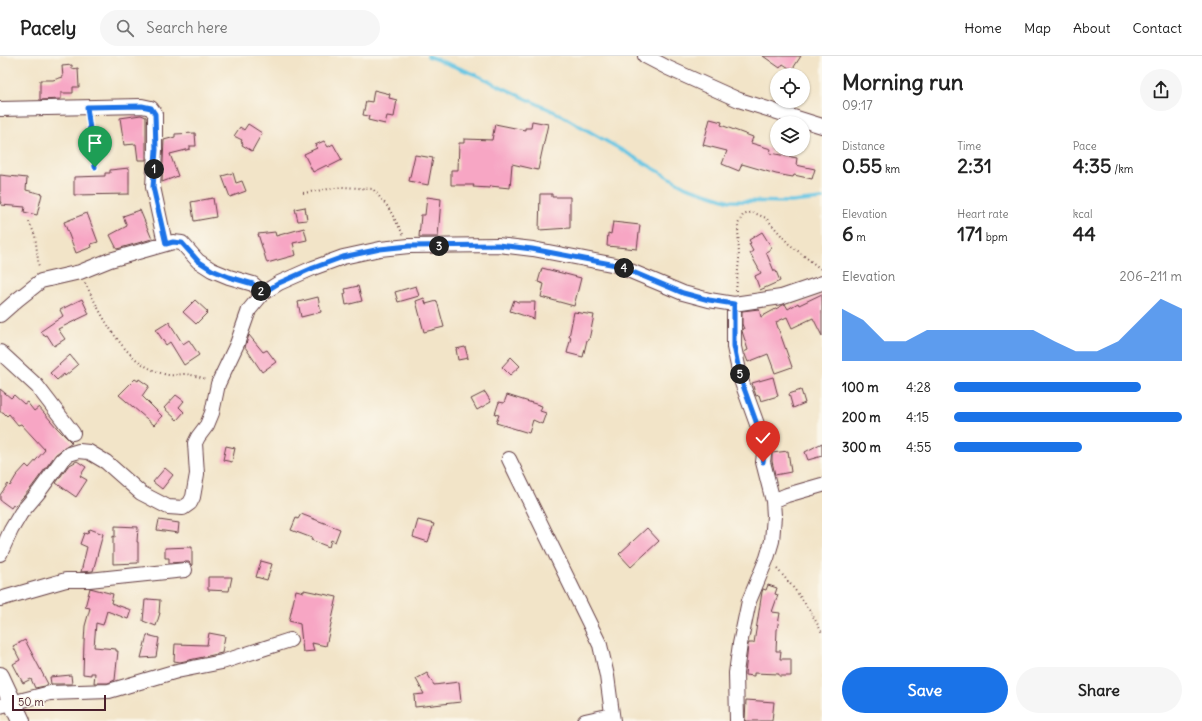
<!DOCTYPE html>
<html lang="en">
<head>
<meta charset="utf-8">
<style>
  :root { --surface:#fff; --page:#f6f6f6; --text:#222; --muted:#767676; --line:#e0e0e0; --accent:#1a73e8 }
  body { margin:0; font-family:Delius,sans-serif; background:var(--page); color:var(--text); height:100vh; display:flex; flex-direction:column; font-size:15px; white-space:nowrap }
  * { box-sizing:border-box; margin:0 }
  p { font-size:13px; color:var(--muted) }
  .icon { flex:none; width:22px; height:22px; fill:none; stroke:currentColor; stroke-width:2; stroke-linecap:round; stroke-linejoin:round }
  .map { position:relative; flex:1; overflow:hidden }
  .drawer { display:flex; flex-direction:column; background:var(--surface); width:380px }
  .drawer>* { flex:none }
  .controls { position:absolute; left:770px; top:12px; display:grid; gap:8px }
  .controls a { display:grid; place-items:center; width:40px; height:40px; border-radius:50%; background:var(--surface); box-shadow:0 1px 3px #0004; font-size:20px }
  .scale { position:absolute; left:12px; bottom:10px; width:94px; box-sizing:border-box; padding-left:4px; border:2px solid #4a1f2b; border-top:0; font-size:11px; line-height:14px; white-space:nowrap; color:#4a1f2b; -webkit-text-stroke:3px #fbf7ec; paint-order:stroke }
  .pin { position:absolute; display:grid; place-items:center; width:34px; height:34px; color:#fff; margin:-41px -17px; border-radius:50% 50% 50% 0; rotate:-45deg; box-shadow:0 0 4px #0007 }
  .pin .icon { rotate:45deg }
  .km { position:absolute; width:20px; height:20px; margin:-10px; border-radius:50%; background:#222; color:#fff; font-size:11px; line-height:20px; text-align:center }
  .round { display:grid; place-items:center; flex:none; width:42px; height:42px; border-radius:21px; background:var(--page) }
  .overview { display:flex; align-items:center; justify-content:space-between; height:68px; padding:0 20px }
  h1 { font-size:22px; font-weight:700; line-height:30px }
  .stats { display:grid; grid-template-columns:repeat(3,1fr); gap:6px; height:68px; padding:4px 20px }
  .stats div { display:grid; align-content:center }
  .stats b { font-size:20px; font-weight:700 }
  .stats small { font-size:11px; font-weight:400 }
  .stats p { font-size:11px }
  .chart { height:112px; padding:8px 20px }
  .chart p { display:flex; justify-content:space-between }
  .chart svg { width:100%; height:72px; margin-top:4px; fill:var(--accent); opacity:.7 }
  .cta { display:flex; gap:8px; margin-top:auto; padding:8px 20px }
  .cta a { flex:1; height:46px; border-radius:24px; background:var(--accent); color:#fff; font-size:16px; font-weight:700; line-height:46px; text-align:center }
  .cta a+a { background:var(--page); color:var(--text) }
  ul { padding:0 20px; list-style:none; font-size:13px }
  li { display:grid; grid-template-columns:64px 48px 1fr; align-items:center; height:30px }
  li i { height:10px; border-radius:5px; background:var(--accent) }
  header { display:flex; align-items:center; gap:24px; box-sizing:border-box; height:56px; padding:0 20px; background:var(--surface); border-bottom:1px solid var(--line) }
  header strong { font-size:19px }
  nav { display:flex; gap:22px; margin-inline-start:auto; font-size:14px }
  .search { width:280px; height:36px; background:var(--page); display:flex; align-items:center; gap:10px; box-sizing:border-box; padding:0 14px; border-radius:22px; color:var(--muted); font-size:15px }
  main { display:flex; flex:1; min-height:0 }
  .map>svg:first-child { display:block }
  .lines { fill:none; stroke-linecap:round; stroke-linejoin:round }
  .stream { stroke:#65c5e3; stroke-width:3.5 }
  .building { fill:#f7a6c4 }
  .minor-casing { stroke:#633d43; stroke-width:16 }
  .tertiary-casing { stroke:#633d43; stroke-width:20 }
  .path { stroke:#633d43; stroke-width:2; stroke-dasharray:1 3; stroke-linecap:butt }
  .minor { stroke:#fff; stroke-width:14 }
  .tertiary { stroke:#fff; stroke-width:18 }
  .route-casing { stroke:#fff; stroke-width:8 }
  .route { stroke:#1a73e8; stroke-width:5 }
</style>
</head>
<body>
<header>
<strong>Pacely</strong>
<div class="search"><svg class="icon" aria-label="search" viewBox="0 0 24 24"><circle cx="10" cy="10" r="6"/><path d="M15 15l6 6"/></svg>Search here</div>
<nav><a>Home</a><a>Map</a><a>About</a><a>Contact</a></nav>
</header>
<main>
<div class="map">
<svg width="822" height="665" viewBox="0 0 822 665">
  <rect width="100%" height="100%" fill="#fbf7ec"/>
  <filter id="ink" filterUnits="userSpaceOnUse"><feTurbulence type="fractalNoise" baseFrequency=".025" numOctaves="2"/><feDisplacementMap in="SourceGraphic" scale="8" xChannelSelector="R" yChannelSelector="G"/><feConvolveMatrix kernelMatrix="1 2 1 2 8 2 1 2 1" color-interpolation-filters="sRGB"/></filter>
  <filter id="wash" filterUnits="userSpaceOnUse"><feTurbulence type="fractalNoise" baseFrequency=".012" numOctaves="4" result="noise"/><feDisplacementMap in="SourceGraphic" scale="16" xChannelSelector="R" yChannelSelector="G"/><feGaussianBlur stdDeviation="0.9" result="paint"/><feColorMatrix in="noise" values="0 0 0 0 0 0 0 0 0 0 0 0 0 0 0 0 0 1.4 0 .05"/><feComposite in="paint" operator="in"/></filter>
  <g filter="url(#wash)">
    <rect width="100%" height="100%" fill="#f2e4c8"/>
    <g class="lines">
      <!-- stream -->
      <path class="stream" d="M428,0L474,18L559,58L686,131L730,145L791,146L822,143"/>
    </g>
    <g id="blocks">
      <!-- building -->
      <path class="building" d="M763,0H801L792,14L783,8L780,12Z
        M72,9V13L78,12L79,31H73V37H61V43L40,44V24H53L63,21L62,10Z
        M374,34L390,38L389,42L397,44L394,61L387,60L385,68L368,64L369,60L363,59L366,45L372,46Z
        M141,59L146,61V104H138L136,88L124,89L120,62Z
        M710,63L722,66L721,69L753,81L751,87L771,93L770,97L797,102L796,109L815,113L812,123L794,119L793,121L776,118L742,108L739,115L722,108L727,95L703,89Z
        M532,65L548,68L538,114L512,108L510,132L490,130V132L473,131L474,129H451V114H458L459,87H464V83L492,84L495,68L525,74V72H531Z
        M248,68L262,77L252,95L242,89L243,87L241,86L242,84L234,80L240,71L244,74Z
        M195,77L196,90H190V93L170,98L178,120L162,126L164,84L175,81V78Z
        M324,85L328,91L333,88L342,104L328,111L327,109L313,116L304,98L317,92L315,89Z
        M415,99L433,102L428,129L409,125Z
        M129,112V138L74,139V121L105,120V117H110V114Z
        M233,117L236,127L242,125L246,135L230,141L222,120Z
        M0,119L27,122L26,134L42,138L37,159L24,156L25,151L1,149L2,146H0Z
        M540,138H552V141H570V172L539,174Z
        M427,141L441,143L438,181H419L421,159H425Z
        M213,142L216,161L194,165L191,146Z
        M305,151L307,164L298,165L295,153Z
        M140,154L152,183L117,193L110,179L127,170L123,160Z
        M87,157L98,186L91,188L92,191L76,197L64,166Z
        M613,166L640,169L637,193L607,190L608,177L611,178Z
        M304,172L307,184L293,187L296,199L267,207L258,178L275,176L276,180Z
        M762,176L772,192L766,196L774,215H776L780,225L760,234L755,220L761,217L750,197L753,195L749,188L751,187L749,184Z
        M542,212L581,222L574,250L541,241L544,228L538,226Z
        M358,230L362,245L346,249L344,238L346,237L345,233Z
        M416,230L419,240L398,246L395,236Z
        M822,238V280L813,262L792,272L787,261L776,266L792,311L775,317L768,298L748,306L744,296L748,294L742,275V273H744L742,268V255L759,253L761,261L783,249L785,248L788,253L798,247L799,249Z
        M318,241L321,256L301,261L298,246Z
        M424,242L426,248L437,245L444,271L424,276L416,245Z
        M82,243L89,258L58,273L65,283L54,290L47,279L44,280L41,275L63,260L60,254Z
        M195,244L208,256L196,268L183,256Z
        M514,244L518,246H535L534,263L510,255Z
        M574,256L594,259L589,284H587L583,301L567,297L571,281H569Z
        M169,266L183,288L189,284L199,299L184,309L170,286L166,289L156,274Z
        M249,279L263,296L267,294L276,306L262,316L245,291Z
        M465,291L468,302L458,304L456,293Z
        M70,299L78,309L65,320L64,318L57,324L50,317Z
        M511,301L520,310L510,319L502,311Z
        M773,321L778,340L761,345L759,339L756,340L752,327Z
        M135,323L138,325L139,323L149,330L142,340L162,360L154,369L119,339Z
        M0,333L11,342L14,339L24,348L27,346L34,355L39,351L57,372L72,387L56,398L31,432L15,450L13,449L11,452L0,444V439L8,428L10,430L16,420L26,409L29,412L45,394L21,368L18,369L9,358L7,360L3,356H0Z
        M801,334L805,347L793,352L789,338Z
        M485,336L491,346L477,354L471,343Z
        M176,339L184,345L179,351L184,356L177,364L164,352Z
        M507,339L542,350L540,355L546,357L542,368L533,364L529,377L496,367L499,359L495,358L499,346L504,347Z
        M822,387V400L808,404L805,396Z
        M226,390L235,392L232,406L223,404Z
        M788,395L791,416L775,419L772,405V397Z
        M77,405L86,411L80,420L87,424L76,441L56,427L68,410Z
        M165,412L173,419L162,433L153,426Z
        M301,458L340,473L335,486L331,484L329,491L311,484L312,482L291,474L296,462L298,463Z
        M159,464L179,467L178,477L157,474Z
        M418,464L434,468L428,486L413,481Z
        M115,470L138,471L137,486H138V507L113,508V480L115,481Z
        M647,472L659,485L631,511L619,498Z
        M90,473L103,478L93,515L81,516L87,491L80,488L84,477L87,478Z
        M192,491V510L189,506H185L169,507V502H165V492Z
        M261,505L272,508L267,524L256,521Z
        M208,521H232L229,535L208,534Z
        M768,529L777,532L775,538L778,539L772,556L780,557L777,574L776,595H781L780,603H791V620H779V618L754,617V620L745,619L748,589L749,587H754L762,536L763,533L766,534Z
        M90,532L113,538L111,547L131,554L128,563L107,555L103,569L96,567L94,591L116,593V595H118L115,624L108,627H94L95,617H91V619L83,618L84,586L85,570L90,552L85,551Z
        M296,534L304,536V534L337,541L326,590L312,587L314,595L303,596L300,568L289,565Z
        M148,543L160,544L159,557H160L156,570L143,565L145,544H148Z
        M209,577L225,580L222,597L180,606L174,605L175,588L207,589Z
        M147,579L159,582L156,601L141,602Z
        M25,584L48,628L45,630L35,632L31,623L23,627L13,608L20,604L13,590Z
        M427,617L434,629L459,626L461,646L415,651L414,639L424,638L416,623Z
        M71,619L72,628H51L50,621Z
        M746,644L774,646L772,665H745Z"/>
    </g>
  </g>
  <g filter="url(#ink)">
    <use href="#blocks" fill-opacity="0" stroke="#633d43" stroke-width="1"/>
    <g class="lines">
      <defs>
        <path id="minor" d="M645,0L668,12L739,44L822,70
          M0,53L142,50L151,52L155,58V94L153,131L165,187
          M734,248V291L741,324L762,382L764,398L763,406L773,445L774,460L772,485L767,502L749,545L740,588L736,617L737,665
          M0,259L17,244L41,225L80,216L110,204L173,186L182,187L198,205L212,214L229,221L253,228L263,237
          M0,296L37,330L73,377
          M509,403L600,589L607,620L613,665
          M773,445L787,439L822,429
          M0,498L11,474L21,457L38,437L62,404L69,398L79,395L89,396L106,406L141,437L168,451L183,452L190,447L193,441L197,418L195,387L198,381L207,369L212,357L218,328L237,288L249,254L263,237L279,227L313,212L343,201L380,193L409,190L498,189L533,193L616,209L683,237L709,244L734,248L781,241L822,227
          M0,543L66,524H89L185,514
          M0,650L50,637L109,635L177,615L222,606L290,584
          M585,665L612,659"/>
        <path id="tertiary" d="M0,620L21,665"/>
      </defs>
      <!-- minor casing -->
      <use href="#minor" class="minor-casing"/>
      <!-- tertiary casing -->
      <use href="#tertiary" class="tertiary-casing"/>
      <!-- path -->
      <path class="path" d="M89,65L95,111
        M303,137L342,131L373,133L388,151L403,178
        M29,166L35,179L39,212
        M85,227C103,261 123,307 164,318C175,321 176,318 185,318C192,319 200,321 206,323
        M736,235L739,203L738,168L743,159L752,156L766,162L789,188L822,214
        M777,513C795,532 811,554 822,577"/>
      <!-- minor -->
      <use href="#minor" class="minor"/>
      <!-- tertiary -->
      <use href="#tertiary" class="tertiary"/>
    </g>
  </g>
  <g class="lines" filter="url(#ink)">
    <defs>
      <path id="route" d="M95,111L87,51L142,50L151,52L155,58L156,94L153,131L166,188L173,186L182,187L198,205L212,214L229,221L253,228L263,237L279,227L313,212L343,201L380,193L409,190L498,189L532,193L616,209L683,237L709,244L734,248V290L741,324L762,382L764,398L763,406"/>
    </defs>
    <!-- route casing -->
    <use href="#route" class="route-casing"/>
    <!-- route -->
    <use href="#route" class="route"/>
  </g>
</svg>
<div class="controls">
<a><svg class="icon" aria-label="locate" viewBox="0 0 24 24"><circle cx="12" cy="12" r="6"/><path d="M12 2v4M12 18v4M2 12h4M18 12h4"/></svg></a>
<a><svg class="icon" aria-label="layers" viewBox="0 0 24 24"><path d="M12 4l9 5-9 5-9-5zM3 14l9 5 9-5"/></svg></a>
</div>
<div class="scale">50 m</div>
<div class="pin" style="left:95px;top:111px;background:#1e9e55"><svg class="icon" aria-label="arrive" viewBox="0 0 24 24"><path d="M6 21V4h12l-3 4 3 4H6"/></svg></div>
<div class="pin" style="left:763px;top:406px;background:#d93025"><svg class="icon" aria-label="check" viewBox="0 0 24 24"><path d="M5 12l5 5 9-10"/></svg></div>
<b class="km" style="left:154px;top:113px">1</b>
<b class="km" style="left:261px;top:235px">2</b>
<b class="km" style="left:439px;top:190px">3</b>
<b class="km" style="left:624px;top:212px">4</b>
<b class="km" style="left:740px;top:318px">5</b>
</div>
<section class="drawer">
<div class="overview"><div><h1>Morning run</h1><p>09:17</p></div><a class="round"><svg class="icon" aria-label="share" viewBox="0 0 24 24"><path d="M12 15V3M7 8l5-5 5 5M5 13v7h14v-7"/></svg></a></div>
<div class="stats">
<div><p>Distance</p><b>0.55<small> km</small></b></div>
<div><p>Time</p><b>2:31</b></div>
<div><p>Pace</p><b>4:35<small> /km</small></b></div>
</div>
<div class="stats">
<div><p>Elevation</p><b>6<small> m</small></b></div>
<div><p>Heart rate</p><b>171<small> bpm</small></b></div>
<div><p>kcal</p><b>44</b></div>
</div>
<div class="chart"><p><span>Elevation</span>206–211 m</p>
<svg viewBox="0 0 160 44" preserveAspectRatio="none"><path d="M0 44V12L10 19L20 32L30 32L40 25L50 25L60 25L70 25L80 25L90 25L100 32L110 38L120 38L130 32L140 19L150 6L160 12V44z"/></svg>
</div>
<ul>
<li><b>100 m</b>4:28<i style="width:82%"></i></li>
<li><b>200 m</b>4:15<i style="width:100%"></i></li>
<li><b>300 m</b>4:55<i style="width:56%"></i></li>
</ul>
<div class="cta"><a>Save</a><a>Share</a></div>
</section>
</main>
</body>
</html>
